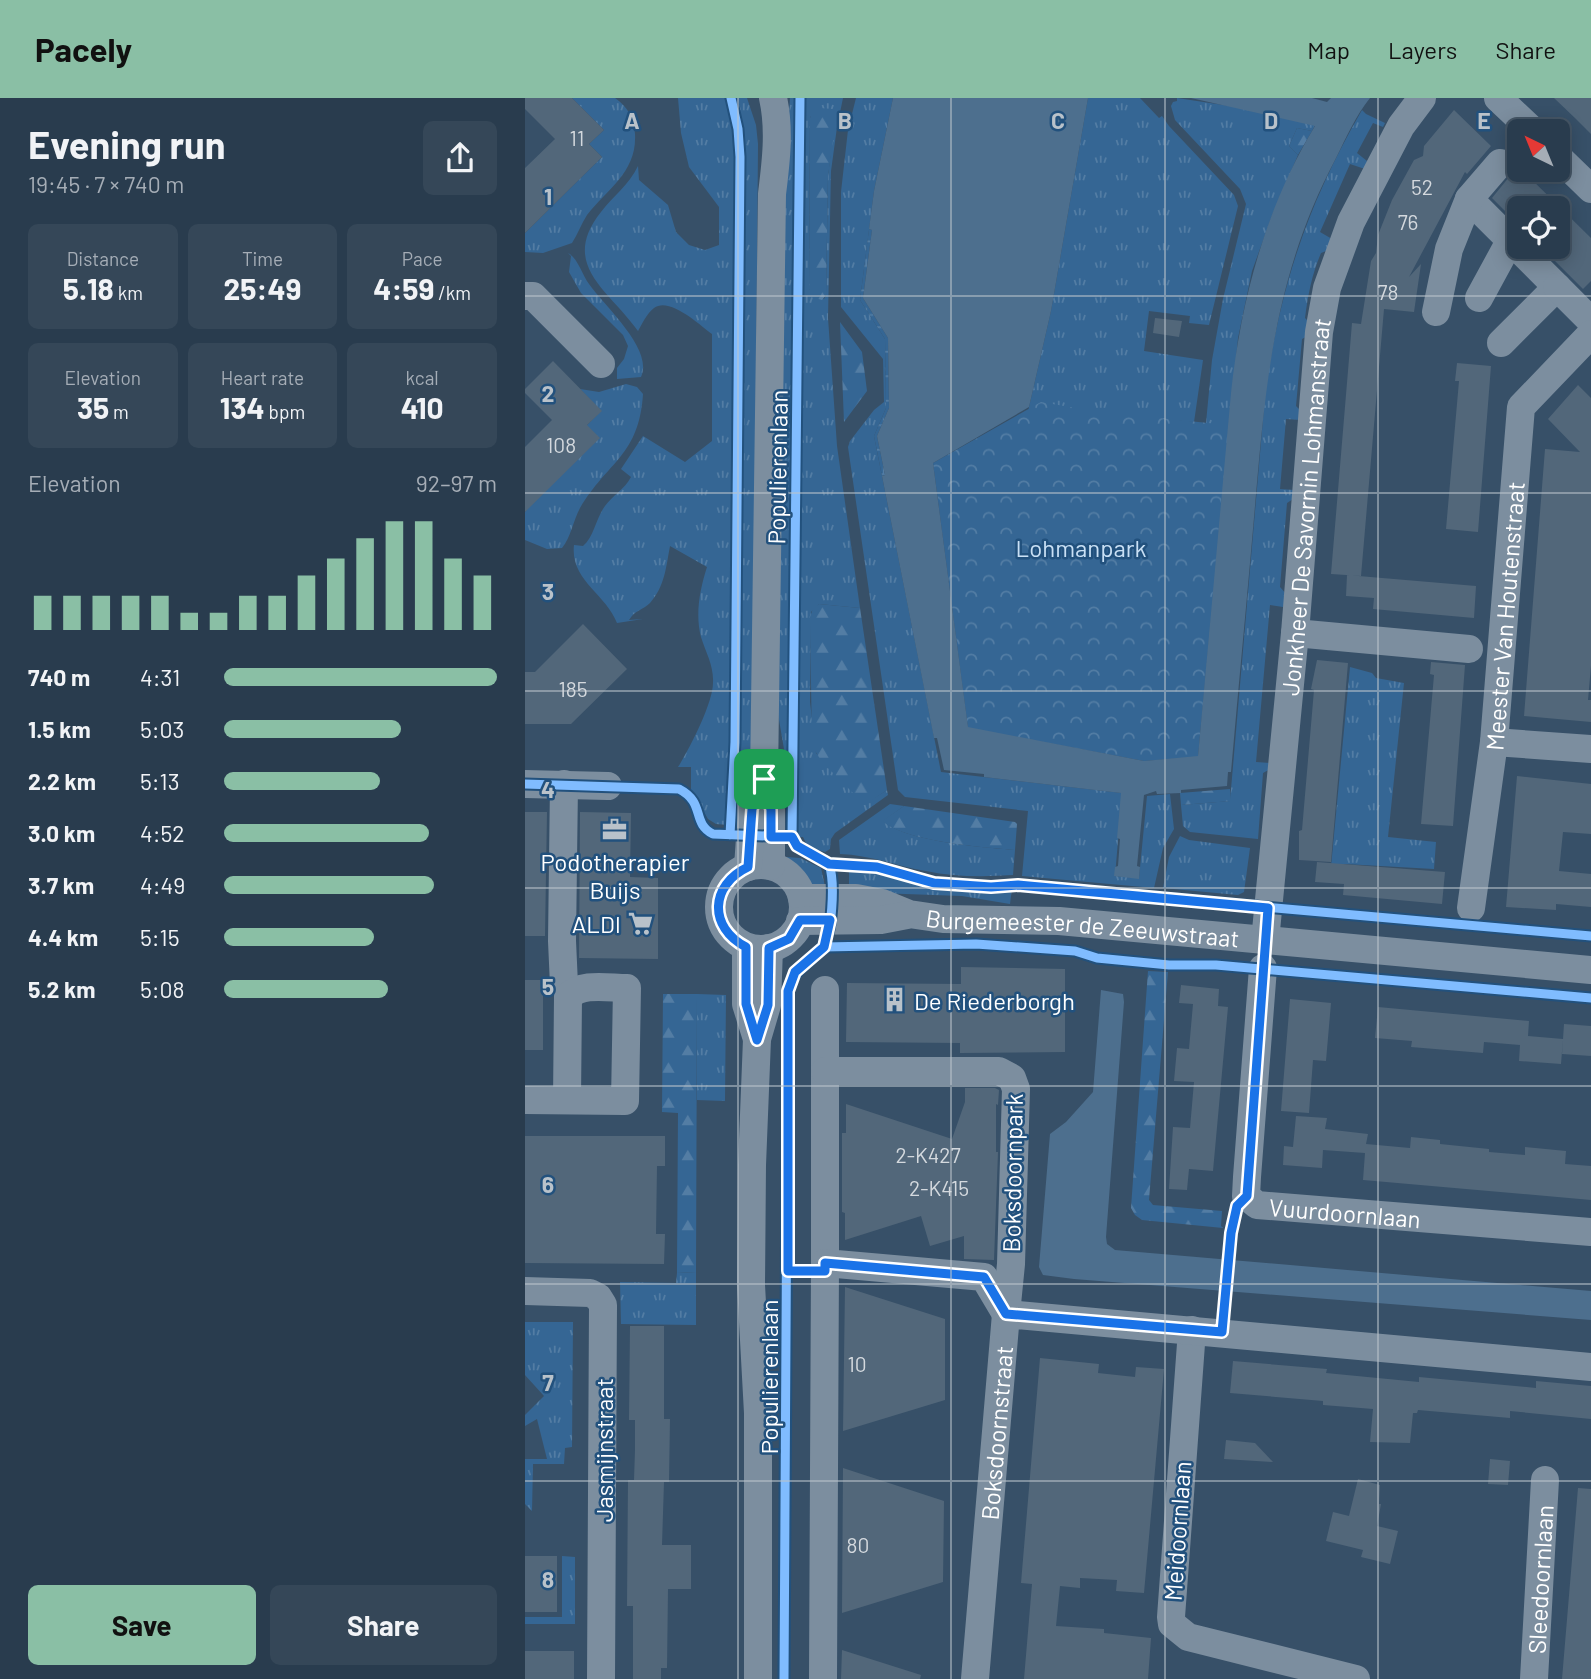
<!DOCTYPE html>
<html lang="en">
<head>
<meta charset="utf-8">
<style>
  :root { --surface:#293c4e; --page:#354758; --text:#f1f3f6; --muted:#a5adb6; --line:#455666; --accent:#8abfa5 }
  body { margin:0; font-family:Barlow,sans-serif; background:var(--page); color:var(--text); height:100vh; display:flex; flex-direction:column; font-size:26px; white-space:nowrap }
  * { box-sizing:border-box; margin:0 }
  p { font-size:23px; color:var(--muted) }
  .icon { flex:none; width:38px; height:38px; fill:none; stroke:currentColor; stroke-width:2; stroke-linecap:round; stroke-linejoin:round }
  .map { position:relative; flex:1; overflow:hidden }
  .panel { display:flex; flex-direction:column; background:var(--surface); width:525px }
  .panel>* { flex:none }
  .needle { width:46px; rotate:317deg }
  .fabs { position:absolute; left:982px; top:21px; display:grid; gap:14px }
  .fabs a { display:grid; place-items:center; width:63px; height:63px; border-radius:10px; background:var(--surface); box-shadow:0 4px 18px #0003,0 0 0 2px var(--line); font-size:35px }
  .pin { position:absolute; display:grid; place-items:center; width:60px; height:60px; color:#fff; margin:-30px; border-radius:14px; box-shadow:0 4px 10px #0006 }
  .round { display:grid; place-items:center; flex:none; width:74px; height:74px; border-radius:10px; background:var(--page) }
  .summary { display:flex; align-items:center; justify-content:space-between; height:119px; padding:0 28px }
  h1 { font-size:38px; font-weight:700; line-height:52px }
  .metrics { display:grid; grid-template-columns:repeat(3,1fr); gap:10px; height:119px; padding:7px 28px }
  .metrics div { display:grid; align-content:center; border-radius:10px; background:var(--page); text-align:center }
  .metrics b { font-size:30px; font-weight:700 }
  .metrics small { font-size:19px; font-weight:400 }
  .metrics p { font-size:19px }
  .chart { height:196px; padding:14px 28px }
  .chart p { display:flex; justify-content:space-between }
  .chart svg { width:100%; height:126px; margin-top:7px; stroke:var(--accent); stroke-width:6 }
  .action { display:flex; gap:14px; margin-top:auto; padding:14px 28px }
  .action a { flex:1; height:80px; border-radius:10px; background:var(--accent); color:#111; font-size:28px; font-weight:700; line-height:80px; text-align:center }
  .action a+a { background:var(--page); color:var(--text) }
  ul { padding:0 28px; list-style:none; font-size:23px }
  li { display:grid; grid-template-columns:112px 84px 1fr; align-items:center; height:52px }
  li i { height:18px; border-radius:9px; background:var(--accent) }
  header { display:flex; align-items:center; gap:42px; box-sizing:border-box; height:98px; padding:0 35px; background:var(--accent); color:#111 }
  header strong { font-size:33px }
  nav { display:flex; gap:38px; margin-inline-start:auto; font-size:24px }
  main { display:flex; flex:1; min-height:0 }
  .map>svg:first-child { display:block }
  .grass { fill:url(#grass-tufts); fill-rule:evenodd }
  .forest { fill:url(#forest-firs) }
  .wetland { fill:url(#wetland-marsh) }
  .park { fill:url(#park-crowns) }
  .water { fill:#4d6f8e }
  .building { fill:#52677a }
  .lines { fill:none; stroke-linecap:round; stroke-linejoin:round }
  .minor { stroke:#7c8e9f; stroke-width:28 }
  .cycleway-casing { stroke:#22517d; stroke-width:13 }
  .cycleway { stroke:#80bcff; stroke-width:9 }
  .route-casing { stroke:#fff; stroke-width:14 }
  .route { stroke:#1a73e8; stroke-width:9 }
  .grid { fill:none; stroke:#b9c2ca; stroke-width:2; stroke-opacity:0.55 }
  .labels { text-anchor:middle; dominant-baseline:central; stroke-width:5; stroke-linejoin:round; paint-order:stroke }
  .number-label { font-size:21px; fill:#d4d9de }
  .street-label { font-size:24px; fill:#fff; stroke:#22517d }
  .park-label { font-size:24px; fill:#c9e0f5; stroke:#22517d }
  .poi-label { font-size:24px; fill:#fff; stroke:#22517d }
  .grid-label { font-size:23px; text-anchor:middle; font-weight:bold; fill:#b9c2ca; stroke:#22517d; stroke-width:5; stroke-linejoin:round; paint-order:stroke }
</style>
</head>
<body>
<header>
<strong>Pacely</strong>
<nav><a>Map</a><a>Layers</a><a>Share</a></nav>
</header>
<main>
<section class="panel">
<div class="summary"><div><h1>Evening run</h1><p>19:45 · 7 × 740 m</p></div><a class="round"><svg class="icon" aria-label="share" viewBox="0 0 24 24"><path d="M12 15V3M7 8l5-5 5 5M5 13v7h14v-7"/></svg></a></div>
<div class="metrics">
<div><p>Distance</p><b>5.18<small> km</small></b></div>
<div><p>Time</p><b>25:49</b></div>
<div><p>Pace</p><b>4:59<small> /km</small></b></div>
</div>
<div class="metrics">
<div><p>Elevation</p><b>35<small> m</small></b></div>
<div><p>Heart rate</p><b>134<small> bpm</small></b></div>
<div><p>kcal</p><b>410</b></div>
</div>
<div class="chart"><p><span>Elevation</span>92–97 m</p>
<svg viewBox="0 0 160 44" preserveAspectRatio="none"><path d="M5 44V32M15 44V32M25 44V32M35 44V32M45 44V32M55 44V38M65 44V38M75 44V32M85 44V32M95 44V25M105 44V19M115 44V12M125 44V6M135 44V6M145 44V19M155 44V25"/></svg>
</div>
<ul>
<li><b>740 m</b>4:31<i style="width:100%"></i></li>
<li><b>1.5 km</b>5:03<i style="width:65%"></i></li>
<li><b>2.2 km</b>5:13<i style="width:57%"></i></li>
<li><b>3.0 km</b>4:52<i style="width:75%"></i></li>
<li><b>3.7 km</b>4:49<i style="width:77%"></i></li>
<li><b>4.4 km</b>5:15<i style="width:55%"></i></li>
<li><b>5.2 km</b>5:08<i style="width:60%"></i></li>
</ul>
<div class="action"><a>Save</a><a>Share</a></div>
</section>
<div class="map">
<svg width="1066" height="1581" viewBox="0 0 1066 1581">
  <defs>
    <pattern id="grass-tufts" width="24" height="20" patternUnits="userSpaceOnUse" patternTransform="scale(1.75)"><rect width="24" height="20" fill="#356694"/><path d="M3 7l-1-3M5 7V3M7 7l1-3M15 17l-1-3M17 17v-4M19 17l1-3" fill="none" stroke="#537da4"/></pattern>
    <pattern id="forest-firs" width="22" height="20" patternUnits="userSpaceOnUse" patternTransform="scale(1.75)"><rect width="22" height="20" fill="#356694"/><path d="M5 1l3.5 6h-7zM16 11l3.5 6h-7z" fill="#537da4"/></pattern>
    <pattern id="wetland-marsh" width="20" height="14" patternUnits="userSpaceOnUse" patternTransform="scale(1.75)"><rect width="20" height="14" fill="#356694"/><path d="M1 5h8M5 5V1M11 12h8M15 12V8" fill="none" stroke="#537da4"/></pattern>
    <pattern id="park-crowns" width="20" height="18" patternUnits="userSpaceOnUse" patternTransform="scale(1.75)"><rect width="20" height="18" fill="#356694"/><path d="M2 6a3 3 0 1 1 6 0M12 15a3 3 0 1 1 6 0" fill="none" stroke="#537da4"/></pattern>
  </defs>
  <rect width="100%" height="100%" fill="#375068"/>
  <!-- grass -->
  <path class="grass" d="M47,0H90C103,9 109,20 110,36C112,74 83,90 62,117C56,126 53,136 47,145L18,155L0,154V135L77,59L64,46L79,32Z
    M153,0H202L212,58L207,661L203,727L191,726L183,721L166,692V669H153C164,652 188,605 188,585C189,568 181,555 176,539C170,516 175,491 182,469L145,448C141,469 140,488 125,505C118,512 110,512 104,522L118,521L92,525C81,496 45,482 49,447L58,448C69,439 71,420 80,408C87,398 100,391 106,379L96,371L118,338L160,364L187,343V236C175,227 144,198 129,210C122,215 117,226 113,233C84,192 34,167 76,114C88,98 104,87 113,68L114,82L143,107L151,134L164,147L180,152L194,147V109L164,69L156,35Z
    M210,0H222L231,27L233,46L228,645L220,714L211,713L214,658L220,66L218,39Z
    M265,0H271L265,712L260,710L259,651L252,610L256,81L263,32Z
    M279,0H318L312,29L306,73L303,220L312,348L335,510L294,506L286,514L285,604L291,655L340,706L362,692L363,697L310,735L306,741L305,751L300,754L283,749L278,739H273ZM285,18L306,53L303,78L301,197L299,201L284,191Z
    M331,0H368L349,93L335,202L360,241L361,310L349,338L416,674L597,695L590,778L614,780L622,698L645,696L649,731L638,750L629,790L497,778L503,713L380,699L373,692L323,349L325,343L349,312L359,304L358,261L316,209V94L323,32Z
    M563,0H615L634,20L637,18L644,28L709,97L713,108L684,227L664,225L665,218L624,213L619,253L678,262L669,324L568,315L443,630L504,309L526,213Z
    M652,0L705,8L790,27L787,33L772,30L764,48L773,57L748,115L727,173L713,240L676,625L663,514L687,262L698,201L721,106L715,91L650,22L646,8L648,4L652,3Z
    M837,12L841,16L860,25L858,29L848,25L832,55L842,63L840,71L825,66L795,134L807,141L806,151L796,155C787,176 783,197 780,220L787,227L786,236L777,241L771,308L778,315L775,322L761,321L755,391L769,392L771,399L762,405L755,489L762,497L758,509L745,507L731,664L745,665L747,670L738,675L733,741L665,734L658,728L656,707L705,703L740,298C754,191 783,105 837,12Z
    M43,155C53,160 57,177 64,186C79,208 129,251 116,279L92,281V270L99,261L103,248L98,237L56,195L44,174L46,158Z
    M101,286L112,289L118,296C114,358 83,363 55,410C48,423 46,439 37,450L22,451L0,442V414L62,327L76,313L55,291L74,294Z
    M825,569L847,575L851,580L879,585L863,739L911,744L909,771L820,766L806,769Z
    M365,706L379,708L358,723C382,744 457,749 490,752L488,777C459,779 429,779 401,773C371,768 346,757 315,756L314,742Z
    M655,738L664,742L725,750L719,794L713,797L638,790L644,759Z
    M261,759L275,760L296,770L301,793C277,793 272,777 261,759Z
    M324,770C354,772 380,785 410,789C435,793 461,792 487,790L485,806L437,798L324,794Z
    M172,896L201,897L200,1003L172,1002Z
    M171,1174V1227L96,1226L95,1184L151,1185L152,1175Z
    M0,1224H48L47,1349L40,1350L39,1366H8L7,1413L0,1406V1361H22L12,1321L0,1328V1317L19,1298L0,1277Z
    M37,1458L50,1459V1526H0V1519H37Z"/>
  <!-- forest -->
  <path class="forest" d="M295,10L308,11L312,15L303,78L301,197L297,202L290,200L284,191L285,20L287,14Z
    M772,30L787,33L773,57L764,48Z
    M315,224L337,254L342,293L319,324Z
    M294,506L335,510L362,692L340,707L297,664L287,648L285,519L288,510Z
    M705,691L706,703L656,707L655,695Z
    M379,708L490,724L492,726L490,752C456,749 382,744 357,723Z
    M623,873L643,874L624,1102L628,1107L697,1113L696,1128L698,1130L617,1122L610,1117L606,1110Z
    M138,896H172L171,1174L152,1175L153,1015L137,1014Z"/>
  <!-- wetland -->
  <path class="wetland" d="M344,131L347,132L338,200L363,240L364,310L352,338L360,377L357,378L349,338L361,310L360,241L335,202Z"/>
  <!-- park -->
  <path class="park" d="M516,304L574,314L703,327L673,659L619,663L443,630L408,365Z"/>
  <!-- water -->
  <path class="water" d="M368,0H563L526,213L504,309L408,365L443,629L619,663L673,658L706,295C716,201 741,109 790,28L666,0H787L802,4L806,0H845C831,17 821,40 811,60C746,183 740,295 728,431C721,512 713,593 706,674H703L702,688L656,692V695L632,696L631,693L619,697L612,768L615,769L614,781L589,778L590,769L593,768L595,741L592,740L596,695L459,679V676L419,672L412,640H409L357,378L360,377L352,338L364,310L363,240L338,200L347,132L344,131L349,93Z
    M576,892L598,896L599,904L581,1139L582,1146L590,1152L1066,1193V1222L549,1181L518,1177L514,1169L525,1036L541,1024L568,994Z"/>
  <!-- building -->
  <path class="building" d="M0,0H47L79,32L64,46L77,59L0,135V70L30,41L0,11Z
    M1029,0H1066V36L1051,21Z
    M929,12L966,48L942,76L940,74L884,179L896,166L889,214L859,211L836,478L806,476L827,225L836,226L846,163L851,155L853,137L867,102L889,62L898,58L899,48Z
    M993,68L1066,140V183L1058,191L1016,149H1032V110H994V127L967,100Z
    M630,220L657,223L654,239L628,235Z
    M28,263L77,313L62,327L75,340L0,414V349L27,322L0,295V291Z
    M932,265L966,268L953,434L921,431L934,283H930Z
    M1053,287L1066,300V568L1063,602H1066V624L999,618L1020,351L1055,354L1023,321Z
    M822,477L951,488L949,520L848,511L849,500L821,498Z
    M58,526L102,571L46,626H0V574H10Z
    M792,562L823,565L806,764L774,762V733L777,732L789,592L786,591Z
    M906,564L940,567L928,728L896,726L909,577L905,576Z
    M992,678L1066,686V736L1038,734L1034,773L1066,776V809L1031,806V812L981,809Z
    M0,714H22L20,838H0Z
    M55,714L106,715L105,779L133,780V861L54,860Z
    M792,764L920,774L917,806L818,797L819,786L790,784Z
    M436,869L540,871V954L435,955V945L321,944L322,885L436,886Z
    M0,882H18V952H0Z
    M656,887L694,891L693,908L703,909L688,1073L664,1071L662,1092L644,1091L648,1029L665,1030L669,984L649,983L652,950L664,951L668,906L654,905Z
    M765,901L806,905L801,963L788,962L784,1015L756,1013Z
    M853,909L1004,923L1003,938L1038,941L1036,966L994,963L995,947L959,944L958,955L886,949L887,943L850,940Z
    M1039,926L1066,928V958L1037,956Z
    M440,990H470L474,992L473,1007L471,1006V1054H473L469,1162L439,1161V1138L405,1148L396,1118L320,1142V1115L317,1114V1035H321V1006L427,1041L440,1004Z
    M771,1018L802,1020L800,1031L843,1036L841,1046L885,1050L886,1039L915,1042V1046L964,1051V1054L1000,1057V1049L1041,1053L1040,1066L1066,1068V1102L838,1082L840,1055L798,1052L797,1070L758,1067L759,1048L768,1049Z
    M0,1038H140V1068H132L131,1136H140L139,1166L0,1165Z
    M320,1189L420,1221V1302L318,1333Z
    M105,1228H139V1321H145L144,1384H139L137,1447H166V1491H143L142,1570H136V1581H108V1508H102L103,1382H109L110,1352V1322H104Z
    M515,1260L574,1266L573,1275L610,1279L611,1269L639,1271L619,1495L591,1493L592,1482L555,1480V1490L535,1488L531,1528L579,1531V1535L626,1540L623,1581H499L507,1486L496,1485Z
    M708,1263L802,1271L801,1275L894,1284V1279L1011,1290V1283L1066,1288V1321L985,1313V1320L893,1312L892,1315H888L885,1345L845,1344L848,1311L798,1307V1303L705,1295Z
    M701,1342L730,1345L748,1364L699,1361Z
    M965,1361L985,1363L983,1387L963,1386Z
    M318,1370L419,1403L418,1484L317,1515Z
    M833,1381L855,1387L854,1406H856L852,1428L873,1433L865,1466L836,1459L838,1452L801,1443L808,1414L824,1418Z
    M1053,1390L1066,1391V1581H1037Z
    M0,1458H32V1514H0Z
    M317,1552L396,1577L395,1581H316Z
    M0,1553H49V1581H0Z"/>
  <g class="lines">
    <!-- minor -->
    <g class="minor">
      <path d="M973,0L1008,33"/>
      <path d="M1032,58L1066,91"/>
      <path d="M944,101L1032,189L976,245"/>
      <path d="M1032,189L1066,223"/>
      <path d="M0,198H8L76,266"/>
      <path d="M954,200L985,143"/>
      <path d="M911,214L924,151L944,101L975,65"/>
      <path d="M770,535L944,551"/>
      <path d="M969,644L1066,651"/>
      <path d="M0,686L83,688"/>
      <path d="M39,686L37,843L39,887L46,895"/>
      <circle cx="236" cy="809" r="42"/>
      <path d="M246,768V712L239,681L247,96C251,64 255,31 248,0"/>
      <path d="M223,769L227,711L237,686"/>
      <path id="s1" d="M277,800H331L357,805L384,816L418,821L534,823L1066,872"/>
      <path id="s2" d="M946,810L969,644L996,309L1066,236"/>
      <path d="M275,823L356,822L382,817"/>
      <path id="s3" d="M740,843L770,535L794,234L802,190L826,124L876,28L897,0"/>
      <path d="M221,849V906L232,941"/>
      <path id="s4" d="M738,870L722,1079L721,1098L732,1107L1066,1134"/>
      <path d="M300,892V1165L459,1179L481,1216"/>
      <path d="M300,973H474L487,980L491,991L486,1166L481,1216"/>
      <path d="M0,1002L100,1003L102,890C83,890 56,884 43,899L42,1002"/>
      <path d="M0,1193L65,1195L73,1199L78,1207L76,1581"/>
      <path d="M667,1232L646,1519L647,1526L663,1539L831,1581"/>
      <path d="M233,1581V1315L226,1187L227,1067L232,941L242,907L244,850"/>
      <path d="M298,1581L300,1165"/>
      <path id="s5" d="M450,1581L481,1216L1066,1269"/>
      <path id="s6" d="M1009,1581L1020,1382"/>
    </g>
    <defs>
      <path id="cycleway" d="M0,686L154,691C181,705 166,725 188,736L267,739
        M205,737L210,644L215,59L213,31L206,0
        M304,766L352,769L409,785L466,789L493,787L1066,838
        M299,849L451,846L550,853L572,860L644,867H691L1066,900
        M697,1234L706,1135L712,1108L721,1098
        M259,1581L263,893C268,871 283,867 296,851C308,837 310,784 304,766L272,748L267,739L275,0"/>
    </defs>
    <!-- cycleway casing -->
    <use href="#cycleway" class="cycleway-casing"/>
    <!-- cycleway -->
    <use href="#cycleway" class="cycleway"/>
  </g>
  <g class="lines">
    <defs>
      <path id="route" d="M239,681L246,712V739H267L272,748L304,766L352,769L409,785L466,789L493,787L743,810L722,1098L712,1108L706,1135L697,1234L481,1216L459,1179L300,1165V1173H263V893L270,874L299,849L305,822H275L264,841L244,850L243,907L232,942L221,906V849C183,829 185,787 223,769L227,711Z"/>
    </defs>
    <!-- route casing -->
    <use href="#route" class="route-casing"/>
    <!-- route -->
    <use href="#route" class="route"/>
  </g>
  <!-- grid -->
  <path class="grid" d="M213,0V1581M426,0V1581M640,0V1581M853,0V1581M0,198H1066M0,395H1066M0,593H1066M0,790H1066M0,988H1066M0,1186H1066M0,1383H1066"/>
  <!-- icons -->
  <defs>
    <symbol id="office-bare" viewBox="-9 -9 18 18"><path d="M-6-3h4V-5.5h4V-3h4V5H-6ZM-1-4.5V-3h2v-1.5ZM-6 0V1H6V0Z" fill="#b9c2ca" stroke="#22517d" stroke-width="2.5" paint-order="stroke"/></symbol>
    <symbol id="supermarket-bare" viewBox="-9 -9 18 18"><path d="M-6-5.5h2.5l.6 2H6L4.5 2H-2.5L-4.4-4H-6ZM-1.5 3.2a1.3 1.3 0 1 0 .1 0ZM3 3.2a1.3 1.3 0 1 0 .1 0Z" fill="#b9c2ca" stroke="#22517d" stroke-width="2.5" paint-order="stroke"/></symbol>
    <symbol id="building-bare" viewBox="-9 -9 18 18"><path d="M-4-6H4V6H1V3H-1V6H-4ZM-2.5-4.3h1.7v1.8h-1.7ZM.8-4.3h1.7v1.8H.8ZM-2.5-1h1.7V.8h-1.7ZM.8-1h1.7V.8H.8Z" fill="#b9c2ca" stroke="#22517d" stroke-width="2.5" paint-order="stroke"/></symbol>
  </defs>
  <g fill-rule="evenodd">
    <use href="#office-bare" x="72" y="714" width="35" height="35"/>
    <use href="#supermarket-bare" x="98" y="808" width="35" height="35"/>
    <use href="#building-bare" x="352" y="884" width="35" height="35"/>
  </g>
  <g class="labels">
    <!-- number labels -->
    <g class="number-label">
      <text x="52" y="39">11</text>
      <text x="897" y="88">52</text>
      <text x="883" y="123">76</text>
      <text x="863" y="193">78</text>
      <text x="36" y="346">108</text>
      <text x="48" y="590">185</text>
      <text x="403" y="1056">2-K427</text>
      <text x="414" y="1089">2-K415</text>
      <text x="332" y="1265">10</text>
      <text x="333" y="1446">80</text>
    </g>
    <!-- street labels -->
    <g class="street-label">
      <text transform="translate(252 369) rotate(-89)">Populierenlaan</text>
      <text stroke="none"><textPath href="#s3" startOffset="436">Jonkheer De Savornin Lohmanstraat</textPath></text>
      <text stroke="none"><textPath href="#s2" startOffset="294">Meester Van Houtenstraat</textPath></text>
      <text stroke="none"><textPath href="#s1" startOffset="284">Burgemeester de Zeeuwstraat</textPath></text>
      <text transform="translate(487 1075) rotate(-89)">Boksdoornpark</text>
      <text stroke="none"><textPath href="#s4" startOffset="331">Vuurdoornlaan</textPath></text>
      <text transform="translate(243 1279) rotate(-90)">Populierenlaan</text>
      <text stroke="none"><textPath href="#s5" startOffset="247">Boksdoornstraat</textPath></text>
      <text transform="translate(78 1352) rotate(-90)">Jasmijnstraat</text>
      <text transform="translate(652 1433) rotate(-86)">Meidoornlaan</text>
      <text stroke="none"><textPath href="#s6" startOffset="100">Sleedoornlaan</textPath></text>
    </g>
    <!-- park labels -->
    <g class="park-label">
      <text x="556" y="449">Lohmanpark</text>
    </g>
    <!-- poi labels -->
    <g class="poi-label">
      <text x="90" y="763">Podotherapier<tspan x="90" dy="28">Buijs</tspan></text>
      <text x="96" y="825" text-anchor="end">ALDI</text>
      <text x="389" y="902" text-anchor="start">De Riederborgh</text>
    </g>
  </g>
  <g class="grid-label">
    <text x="107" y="31">A</text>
    <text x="320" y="31">B</text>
    <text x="533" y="31">C</text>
    <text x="746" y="31">D</text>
    <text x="959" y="31">E</text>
    <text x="23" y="107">1</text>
    <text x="23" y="304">2</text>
    <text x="23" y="502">3</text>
    <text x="23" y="700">4</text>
    <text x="23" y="897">5</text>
    <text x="23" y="1095">6</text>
    <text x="23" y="1293">7</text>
    <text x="23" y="1490">8</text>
  </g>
</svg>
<div class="fabs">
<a><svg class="needle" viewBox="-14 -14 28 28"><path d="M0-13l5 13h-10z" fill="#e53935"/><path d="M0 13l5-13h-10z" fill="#a5adb6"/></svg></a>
<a><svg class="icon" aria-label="locate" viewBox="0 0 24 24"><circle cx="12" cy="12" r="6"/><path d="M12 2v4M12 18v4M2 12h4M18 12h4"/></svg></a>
</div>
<div class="pin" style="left:239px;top:681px;background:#1e9e55"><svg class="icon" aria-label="arrive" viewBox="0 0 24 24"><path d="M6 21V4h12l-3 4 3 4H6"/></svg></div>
</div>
</main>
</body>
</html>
